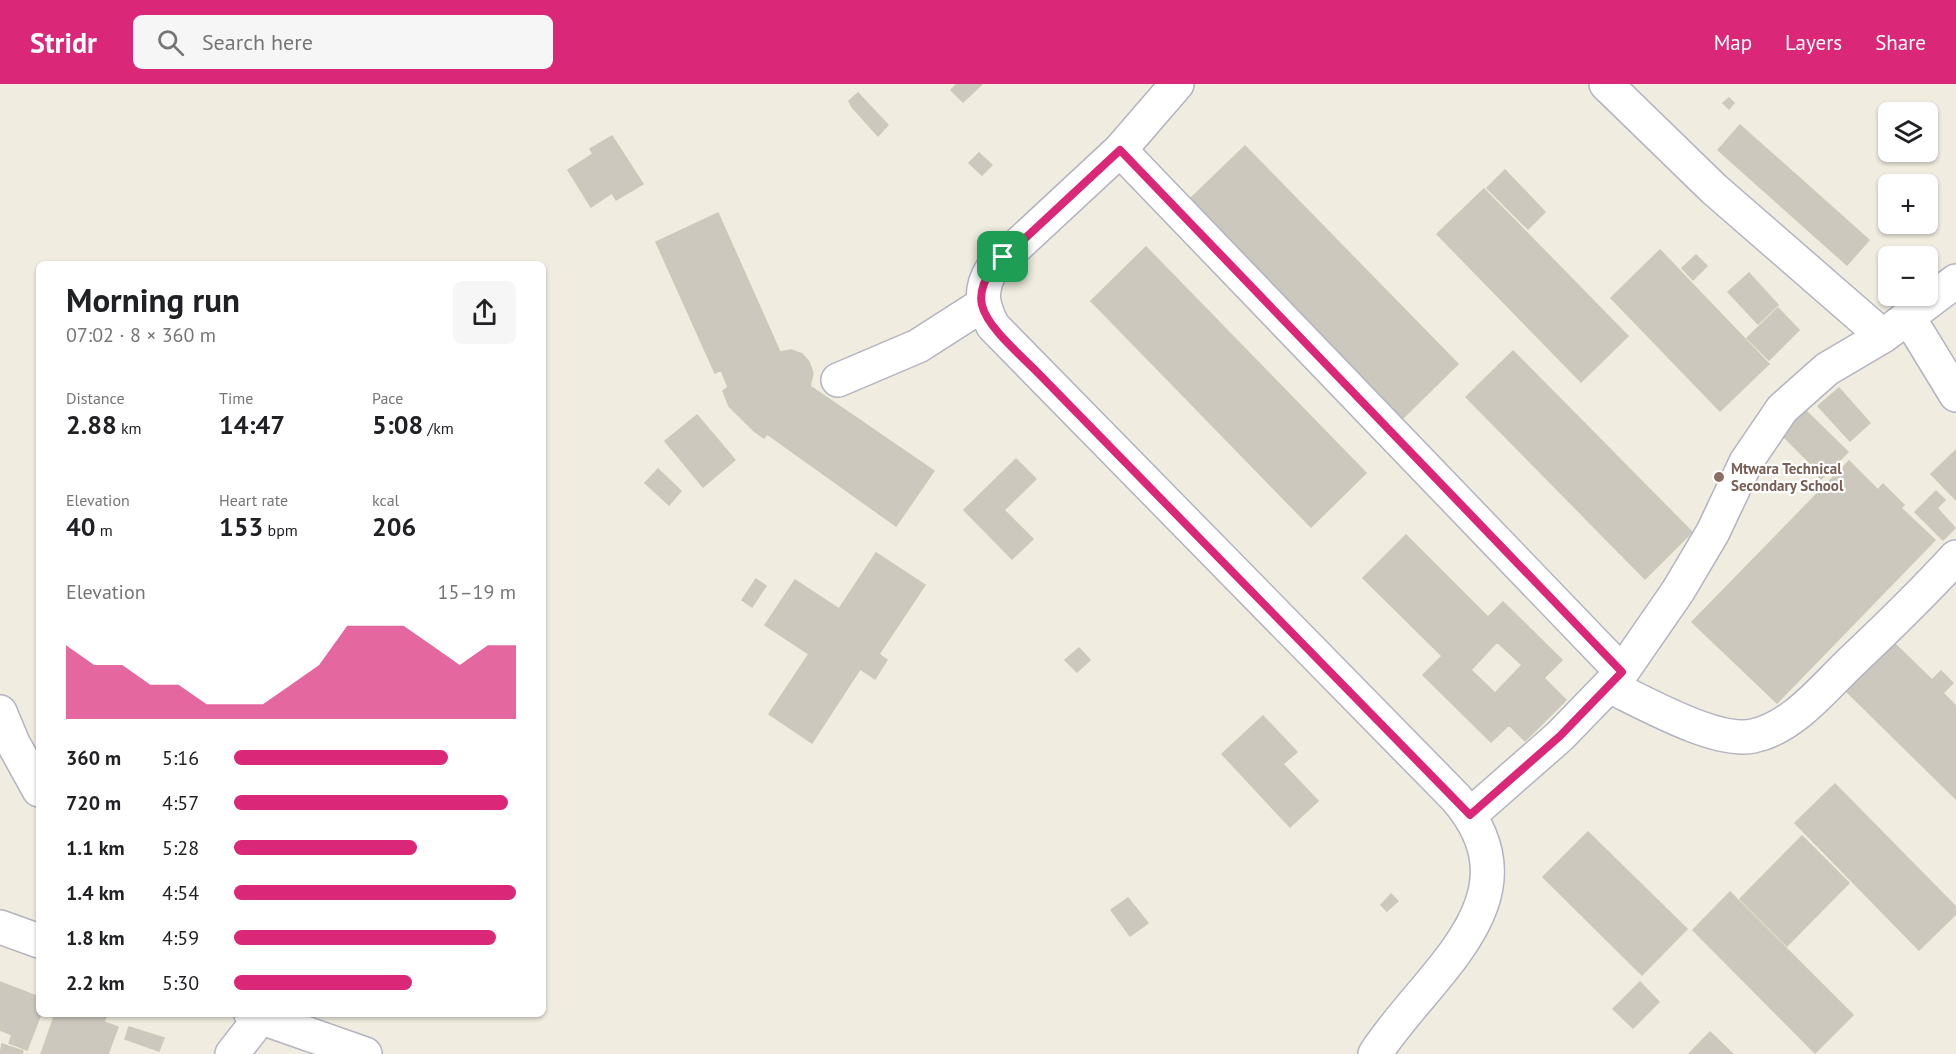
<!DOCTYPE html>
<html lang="en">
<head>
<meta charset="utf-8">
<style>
  :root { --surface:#fff; --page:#f6f6f6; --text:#202124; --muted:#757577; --accent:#db2777 }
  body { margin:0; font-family:"PT Sans",sans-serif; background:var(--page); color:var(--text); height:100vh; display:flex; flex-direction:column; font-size:22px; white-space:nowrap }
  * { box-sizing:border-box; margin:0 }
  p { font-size:20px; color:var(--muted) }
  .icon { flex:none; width:33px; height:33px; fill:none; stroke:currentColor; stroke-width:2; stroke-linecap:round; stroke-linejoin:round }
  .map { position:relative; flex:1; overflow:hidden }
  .drawer { position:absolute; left:36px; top:177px; width:510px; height:756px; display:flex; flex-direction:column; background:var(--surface); border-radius:9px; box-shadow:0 2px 4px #0004 }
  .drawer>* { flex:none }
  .buttons { position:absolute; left:1878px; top:18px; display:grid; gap:12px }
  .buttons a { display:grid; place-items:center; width:60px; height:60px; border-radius:9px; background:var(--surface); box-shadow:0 2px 4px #0004; font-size:30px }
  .pin { position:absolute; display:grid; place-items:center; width:51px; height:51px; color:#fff; margin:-26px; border-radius:12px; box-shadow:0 3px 9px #0006 }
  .round { display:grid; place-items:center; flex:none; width:63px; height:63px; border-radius:9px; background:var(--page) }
  .head { display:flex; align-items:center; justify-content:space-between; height:102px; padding:0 30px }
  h1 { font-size:33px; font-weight:700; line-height:45px }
  .metrics { display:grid; grid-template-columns:repeat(3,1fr); gap:9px; height:102px; padding:6px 30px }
  .metrics div { display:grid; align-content:center }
  .metrics b { font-size:26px; font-weight:700 }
  .metrics small { font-size:16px; font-weight:400 }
  .metrics p { font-size:16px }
  .chart { height:168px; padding:12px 30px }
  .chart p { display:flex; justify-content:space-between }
  .chart svg { width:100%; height:108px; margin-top:6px; fill:var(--accent); opacity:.7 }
  ul { padding:0 30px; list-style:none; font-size:20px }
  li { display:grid; grid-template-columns:96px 72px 1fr; align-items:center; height:45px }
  li i { height:15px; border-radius:8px; background:var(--accent) }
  header { display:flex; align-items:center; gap:36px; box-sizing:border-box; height:84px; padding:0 30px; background:var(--accent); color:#fff }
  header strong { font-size:28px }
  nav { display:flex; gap:33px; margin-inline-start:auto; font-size:21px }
  .search { width:420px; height:54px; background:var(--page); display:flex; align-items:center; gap:15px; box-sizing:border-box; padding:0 21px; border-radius:9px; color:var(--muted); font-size:22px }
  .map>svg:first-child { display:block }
  .building { fill:#ccc8be; stroke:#ccc9b8; stroke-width:1.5; fill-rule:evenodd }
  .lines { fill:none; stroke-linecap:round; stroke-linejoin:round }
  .minor-casing { stroke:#b3b3c2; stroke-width:36 }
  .minor { stroke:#fff; stroke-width:33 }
  .route-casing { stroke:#fff; stroke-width:12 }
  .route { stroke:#db2777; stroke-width:8 }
  .education-dot { fill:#8d6e63; stroke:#fff; stroke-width:2 }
  .labels { text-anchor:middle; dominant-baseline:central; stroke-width:4.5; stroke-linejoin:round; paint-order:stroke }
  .education-label { font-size:15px; font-weight:bold; fill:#785e54; stroke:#fff; text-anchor:start }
</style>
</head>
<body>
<header>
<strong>Stridr</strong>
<div class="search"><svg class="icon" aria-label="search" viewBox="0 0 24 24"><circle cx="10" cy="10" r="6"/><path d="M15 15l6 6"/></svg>Search here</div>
<nav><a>Map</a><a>Layers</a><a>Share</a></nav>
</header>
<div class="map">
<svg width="1956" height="970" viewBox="0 0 1956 970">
  <rect width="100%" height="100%" fill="#f0ecdf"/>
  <!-- building -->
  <path class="building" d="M957,0H982L963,18L951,6Z
    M858,9L888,41L878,52L852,23L849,17Z
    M1729,14L1734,19L1729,25L1723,19Z
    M1740,41L1869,156L1847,181L1718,66Z
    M612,52L643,100L616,116L612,109L591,123L568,86L593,70L590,65Z
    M1245,62L1458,280L1402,335L1188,117Z
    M979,69L992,81L982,91L969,79Z
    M1505,86L1545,128L1528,145L1487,104Z
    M1484,105L1628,252L1581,298L1437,150Z
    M718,129L780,268L791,266L802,270L809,278L813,289L810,302L934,387L896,442L767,350L764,354L754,347L729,322L723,307L728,303L721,286L715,289L656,158Z
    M1146,163L1366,389L1311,443L1091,217Z
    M1660,166L1769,280L1720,327L1611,214Z
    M1696,171L1707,182L1693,196L1682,184Z
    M1749,189L1778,221L1758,240L1728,208Z
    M1778,224L1799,246L1769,276L1747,254Z
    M1513,267L1692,448L1645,495L1466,313Z
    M1839,304L1870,339L1850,357L1818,322Z
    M1802,323L1848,368L1821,395L1811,384L1813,382L1778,347Z
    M697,331L735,376L703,403L665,357Z
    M1956,366V416L1931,390Z
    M1016,375L1036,395L1004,426L1033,455L1012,475L964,426Z
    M1849,377L1878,406L1883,400L1904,421L1901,424L1935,456L1777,619L1692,538Z
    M658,385L681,407L669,421L645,399Z
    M1936,407L1945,416L1937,424L1955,444L1943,456L1915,428Z
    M1406,451L1488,533L1503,518L1562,576L1544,594L1566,616L1525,657L1509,641L1491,658L1423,591L1442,572L1363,494ZM1497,558L1522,581L1495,609L1471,586Z
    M876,469L925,501L879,570L887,576L875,595L860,585L812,659L769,630L809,570L765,541L795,496L839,525Z
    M756,495L766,502L752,523L742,516Z
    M1890,555L1932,596L1941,587L1953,599L1943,609L1956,622V715L1842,603Z
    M1079,564L1090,576L1077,588L1065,576Z
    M1263,632L1297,668L1283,680L1318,717L1290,743L1222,670Z
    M1835,700L1956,823V830L1919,866L1795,739Z
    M1588,748L1687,845L1642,891L1543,793Z
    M1802,752L1849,799L1787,862L1740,815Z
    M1730,808L1853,931L1815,969L1693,846Z
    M1391,810L1398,817L1387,827L1381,821Z
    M1128,814L1148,839L1130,852L1111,826Z
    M0,898L39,913L41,930L27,966L9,959L12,951L0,946Z
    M1640,898L1659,918L1633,944L1613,925Z
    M55,930H107L104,938L118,943L108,970H41Z
    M129,943L164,954L159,967L125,955Z
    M1710,948L1733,970H1689Z
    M2,960L23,967L22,970H0Z"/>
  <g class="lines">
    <defs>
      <path id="minor" d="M1177,0L1120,66L992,185C979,206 982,221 993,242L1456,714C1543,815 1427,889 1375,970
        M1606,0L1714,105L1883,252
        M1120,66L1622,588
        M1909,234L1956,311
        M838,296L918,262L982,221
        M1609,602C1643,618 1716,660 1753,652C1792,644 1822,606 1850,579C1886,545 1922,510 1956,473
        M0,628L13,659L39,706
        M1470,731L1560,652L1622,588L1678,507L1713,448L1746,378L1782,325L1827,285L1883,252L1956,197
        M0,843L39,857
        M251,930L365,970
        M232,970L261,933"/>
    </defs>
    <!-- minor casing -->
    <use href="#minor" class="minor-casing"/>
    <!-- minor -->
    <use href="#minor" class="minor"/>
  </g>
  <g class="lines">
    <defs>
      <path id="route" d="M1120,66L1622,588L1560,652L1470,731L1040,291C1024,274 987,244 982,221C979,208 985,195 992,185Z"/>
    </defs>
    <!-- route casing -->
    <use href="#route" class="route-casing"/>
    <!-- route -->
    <use href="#route" class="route"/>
  </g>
  <!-- markers -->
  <circle class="education-dot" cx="1719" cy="393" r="6"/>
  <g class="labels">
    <!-- education labels -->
    <g class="education-label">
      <text x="1731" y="384">Mtwara Technical<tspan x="1731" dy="17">Secondary School</tspan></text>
    </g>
  </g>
</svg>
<div class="buttons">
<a><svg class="icon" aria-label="layers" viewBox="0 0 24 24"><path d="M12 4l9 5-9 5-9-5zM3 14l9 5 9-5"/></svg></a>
<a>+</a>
<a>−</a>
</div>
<div class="pin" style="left:1003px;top:173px;background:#1e9e55"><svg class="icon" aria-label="arrive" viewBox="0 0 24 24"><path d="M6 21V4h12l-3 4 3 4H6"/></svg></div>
<section class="drawer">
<div class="head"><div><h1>Morning run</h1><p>07:02 · 8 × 360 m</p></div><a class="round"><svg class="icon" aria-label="share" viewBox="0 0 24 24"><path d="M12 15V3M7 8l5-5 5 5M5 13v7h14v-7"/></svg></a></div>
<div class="metrics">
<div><p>Distance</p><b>2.88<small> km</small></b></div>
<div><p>Time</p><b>14:47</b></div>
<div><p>Pace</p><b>5:08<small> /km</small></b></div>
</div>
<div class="metrics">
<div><p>Elevation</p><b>40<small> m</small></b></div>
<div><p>Heart rate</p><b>153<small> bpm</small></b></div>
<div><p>kcal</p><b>206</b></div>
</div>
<div class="chart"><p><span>Elevation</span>15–19 m</p>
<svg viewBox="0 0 160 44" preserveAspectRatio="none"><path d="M0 44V14L10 22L20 22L30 30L40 30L50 38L60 38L70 38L80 30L90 22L100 6L110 6L120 6L130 14L140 22L150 14L160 14V44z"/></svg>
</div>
<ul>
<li><b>360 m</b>5:16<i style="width:76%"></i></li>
<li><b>720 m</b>4:57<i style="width:97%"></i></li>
<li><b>1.1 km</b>5:28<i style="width:65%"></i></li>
<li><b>1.4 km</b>4:54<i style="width:100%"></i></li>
<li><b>1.8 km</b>4:59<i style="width:93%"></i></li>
<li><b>2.2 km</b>5:30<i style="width:63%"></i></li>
</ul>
</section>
</div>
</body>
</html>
